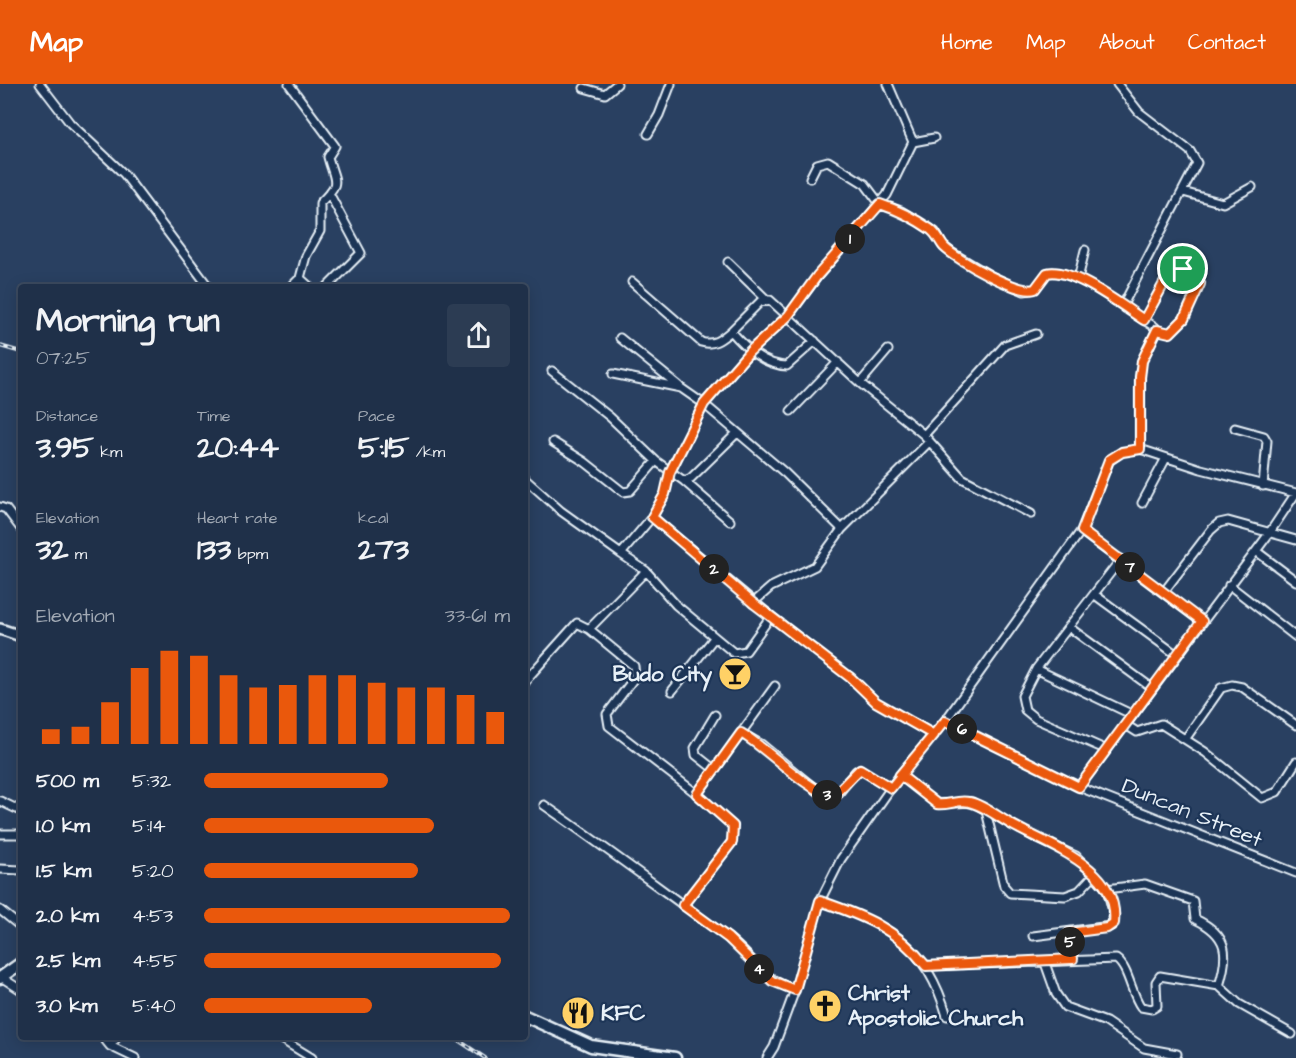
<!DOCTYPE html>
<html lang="en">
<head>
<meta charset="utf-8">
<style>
  :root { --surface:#1f3049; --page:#2c3c53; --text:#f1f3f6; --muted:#a1a9b4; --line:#3c4b61; --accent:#ea580c }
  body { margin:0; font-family:"Architects Daughter",sans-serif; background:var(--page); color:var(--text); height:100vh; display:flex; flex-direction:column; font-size:22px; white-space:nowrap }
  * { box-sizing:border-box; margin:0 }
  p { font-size:20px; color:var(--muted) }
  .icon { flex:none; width:33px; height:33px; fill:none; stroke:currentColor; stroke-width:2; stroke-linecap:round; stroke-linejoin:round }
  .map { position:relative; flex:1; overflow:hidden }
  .details { position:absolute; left:18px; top:200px; width:510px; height:756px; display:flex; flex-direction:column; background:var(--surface); border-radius:6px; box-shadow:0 3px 15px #0003,0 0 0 2px var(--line) }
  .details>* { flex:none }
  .pin { position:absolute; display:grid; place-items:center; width:51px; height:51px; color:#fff; margin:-26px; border:3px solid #fff; border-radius:50%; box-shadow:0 2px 6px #0007 }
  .km { position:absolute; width:30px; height:30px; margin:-15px; border-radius:50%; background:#222; color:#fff; font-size:16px; line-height:30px; text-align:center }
  .round { display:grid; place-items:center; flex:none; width:63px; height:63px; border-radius:6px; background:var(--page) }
  .headline { display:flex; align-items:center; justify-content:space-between; height:102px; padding:0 18px }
  h1 { font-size:33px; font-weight:700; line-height:45px }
  .metrics { display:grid; grid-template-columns:repeat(3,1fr); gap:9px; height:102px; padding:6px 18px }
  .metrics div { display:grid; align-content:center }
  .metrics b { font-size:30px; font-weight:700 }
  .metrics small { font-size:16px; font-weight:400 }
  .metrics p { font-size:16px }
  .chart { height:168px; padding:12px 18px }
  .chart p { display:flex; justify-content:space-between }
  .chart svg { width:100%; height:108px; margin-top:6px; stroke:var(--accent); stroke-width:6 }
  ul { padding:0 18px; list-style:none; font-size:20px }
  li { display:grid; grid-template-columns:96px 72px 1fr; align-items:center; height:45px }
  li i { height:15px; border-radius:8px; background:var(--accent) }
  header { display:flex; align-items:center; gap:36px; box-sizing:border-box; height:84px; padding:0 30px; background:var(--accent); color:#fff }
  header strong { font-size:28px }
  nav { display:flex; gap:33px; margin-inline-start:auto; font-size:21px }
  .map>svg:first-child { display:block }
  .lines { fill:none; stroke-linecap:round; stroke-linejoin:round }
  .street-casing { stroke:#e8f1f8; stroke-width:11 }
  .secondary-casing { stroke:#e8f1f8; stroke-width:14 }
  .primary-casing { stroke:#e8f1f8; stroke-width:15 }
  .street { stroke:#1d3557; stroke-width:7 }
  .secondary { stroke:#1d3557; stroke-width:9 }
  .primary { stroke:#1d3557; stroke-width:10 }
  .rail-casing { stroke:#e8f1f8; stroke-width:4 }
  .rail { stroke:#1d3557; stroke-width:1.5; stroke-dasharray:4.5; stroke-linecap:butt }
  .route-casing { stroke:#fff; stroke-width:12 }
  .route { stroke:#ea580c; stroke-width:8 }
  .labels { text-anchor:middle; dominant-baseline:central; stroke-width:4.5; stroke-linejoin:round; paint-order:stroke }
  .poi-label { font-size:22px; font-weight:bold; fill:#e8f1f8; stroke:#1d3557; text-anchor:start }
  .street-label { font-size:22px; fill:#e8f1f8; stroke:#1d3557 }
</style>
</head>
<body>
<header>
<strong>Map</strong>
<nav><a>Home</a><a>Map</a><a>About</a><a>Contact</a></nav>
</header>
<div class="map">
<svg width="1296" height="974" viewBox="0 0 1296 974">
  <rect width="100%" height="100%" fill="#294061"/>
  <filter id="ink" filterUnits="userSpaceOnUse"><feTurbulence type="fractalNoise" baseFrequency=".0167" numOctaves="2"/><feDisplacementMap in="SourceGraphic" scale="12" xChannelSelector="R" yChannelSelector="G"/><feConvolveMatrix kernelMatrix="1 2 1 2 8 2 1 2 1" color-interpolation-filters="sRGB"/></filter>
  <g filter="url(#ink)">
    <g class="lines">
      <defs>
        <path id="street" d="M40,0L70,39L124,90L208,202
          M289,0L335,62L328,73C335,100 342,97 320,119V147L306,172L300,194L292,202
          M888,0L913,58
          M1117,0L1139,28L1190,67L1197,79L1124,219L1125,224L1155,243L1157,246L1142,277L1140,293V365
          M584,4L605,10L617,0
          M648,50L659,31L671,0
          M810,94L817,80L828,77L865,100L880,120L901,127L935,148L943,162L951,168L991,192L1024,207L1035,205L1047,189C1067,183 1106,211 1123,222
          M1183,108L1223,119L1252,103
          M728,178L767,216
          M300,194L309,202
          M1078,195L1085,166
          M632,198L701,258C714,262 721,255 731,247C746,264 763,281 787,282L815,257
          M328,202L361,169L330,111
          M1144,236L1168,192L1176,185H1183L1200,198L1184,235L1170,249L1157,246
          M731,247L760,218L770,216L860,299L888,266
          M620,254L679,302
          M552,287L610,333L656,377L684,397L691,394L737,349
          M613,290L681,304L704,320L785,389L842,445
          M860,299L924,351L962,394L1031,430
          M791,327L838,278
          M1235,344L1264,352L1267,357L1263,402
          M924,351L1005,261L1036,250
          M553,358L585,378L623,408L630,407L656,377
          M525,395L561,427L621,470
          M684,397L730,437
          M1142,419L1166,374
          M0,423L6,425L21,445
          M652,433L665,410L670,388L704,320L750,267L788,232L817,193L887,111L913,58L934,54
          M1081,447L1202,538
          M1256,467L1296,497
          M646,487L676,521L734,569L746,567L771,532L851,594L876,618L934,651
          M1229,501L1296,553
          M1163,509L1211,446L1219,439L1228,437L1296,456
          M1095,511L1177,571
          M753,519L771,503L815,482L842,445L929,358
          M1070,544L1152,604
          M589,545L646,487L621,470L652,433L771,532
          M1036,585L1133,631
          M525,597L577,539L589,545L634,582L635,593L607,630L609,642L697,710L733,742L732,758L683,821
          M672,607L714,554
          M945,637L1079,703L1296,789
          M1126,641L1137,648L1161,640L1205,668L1262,714L1277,708L1296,678
          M741,649L761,660L819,708L829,711L838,710L856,687L860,685L891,704
          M1186,654L1221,604L1232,601L1242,603L1296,641
          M1107,666L1036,635L1025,626L1022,612L1036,585L1121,475
          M715,686L696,671L695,664L715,631
          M900,691L937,720L972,718L1038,755L1076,772L1107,805L1114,831L1111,842L1033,852
          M1079,703L1268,451L1296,409
          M697,710L775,602
          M0,717L21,727
          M544,721C606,764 666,809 727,853C754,873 760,894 795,906
          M986,727L1004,802L1010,809L1065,812L1079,807L1094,791
          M0,750H21
          M0,785L21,786
          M1107,805L1145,800L1193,817L1195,835C1229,851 1229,870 1219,902
          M820,817C887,840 926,859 947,932
          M0,826L21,843
          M1069,849L1073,875
          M1045,879L1056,910L1065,923L1106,938L1144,964L1177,970
          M926,882L1116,875C1129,884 1131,910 1141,923L1152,925L1157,922L1156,898L1160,892L1219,902L1239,920L1292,950
          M1,893L21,906
          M102,952L110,962L118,952
          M276,952L312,974
          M110,962L135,974
          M767,974L774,963L795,906L820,817L841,775L900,691L945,637L1081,447L1109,377L1122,368L1140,365L1201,385L1296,409"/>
        <path id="secondary" d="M0,545L21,552"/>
        <path id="primary" d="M0,894L21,879
          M525,932L591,962L675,974"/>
      </defs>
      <!-- street casing -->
      <use href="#street" class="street-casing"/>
      <!-- secondary casing -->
      <use href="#secondary" class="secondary-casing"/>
      <!-- primary casing -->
      <use href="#primary" class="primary-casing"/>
      <!-- street -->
      <use href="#street" class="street"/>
      <!-- secondary -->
      <use href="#secondary" class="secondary"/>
      <!-- primary -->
      <use href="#primary" class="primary"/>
      <defs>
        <path id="rail" d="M0,262L21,268
          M452,952L485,974"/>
      </defs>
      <!-- rail casing -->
      <use href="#rail" class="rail-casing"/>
      <!-- rail -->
      <use href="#rail" class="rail"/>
    </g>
  </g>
  <g class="lines" filter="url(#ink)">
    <defs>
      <path id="route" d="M1183,185H1176L1168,192L1144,236C1124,223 1071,182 1047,189L1035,205C1019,211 957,176 944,163C939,157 937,150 930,145C914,134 898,126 880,120L817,192L788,232L750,267L704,320L670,388L665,410L652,433L753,519L851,594L876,618L934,651L891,704L860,685L833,712C808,708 767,664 741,649L697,710L733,742L732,758L683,821L728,854L772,897L795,906L820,817C864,832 896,844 926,882L1073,875L1069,849L1107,844L1114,839C1120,785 1051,762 1014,742C1001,735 984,721 969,718C958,715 948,722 937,720L900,691L945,637L1079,703L1202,537L1082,447L1109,376L1122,368L1140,365V293L1142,277L1157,246L1170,249L1184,235L1200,200L1183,185"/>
    </defs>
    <!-- route casing -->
    <use href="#route" class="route-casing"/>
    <!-- route -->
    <use href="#route" class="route"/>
  </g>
  <!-- icons -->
  <defs>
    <symbol id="bar-disc" viewBox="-11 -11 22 22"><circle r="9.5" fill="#ffd166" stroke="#1d3557"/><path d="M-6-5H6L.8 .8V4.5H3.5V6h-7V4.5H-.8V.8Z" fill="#111"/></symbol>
    <symbol id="church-disc" viewBox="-11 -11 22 22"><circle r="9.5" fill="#ffd166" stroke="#1d3557"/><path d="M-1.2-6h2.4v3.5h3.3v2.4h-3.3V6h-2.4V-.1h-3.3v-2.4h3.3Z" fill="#111"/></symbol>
    <symbol id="restaurant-disc" viewBox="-11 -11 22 22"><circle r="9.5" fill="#ffd166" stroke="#1d3557"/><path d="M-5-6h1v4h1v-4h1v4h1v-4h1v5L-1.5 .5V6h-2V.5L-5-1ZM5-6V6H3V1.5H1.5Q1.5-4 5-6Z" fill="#111"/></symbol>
  </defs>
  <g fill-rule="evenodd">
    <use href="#bar-disc" x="716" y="571" width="38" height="38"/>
    <use href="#church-disc" x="806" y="903" width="38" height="38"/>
    <use href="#restaurant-disc" x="559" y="910" width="38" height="38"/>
  </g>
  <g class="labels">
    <!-- poi labels -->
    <g class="poi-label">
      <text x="712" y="590" text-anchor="end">Budo City</text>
      <text x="848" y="909">Christ<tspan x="848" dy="25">Apostolic Church</tspan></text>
      <text x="601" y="929">KFC</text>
    </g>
    <!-- street labels -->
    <g class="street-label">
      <text transform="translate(1192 729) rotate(22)">Duncan Street</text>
    </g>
  </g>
</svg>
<div class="pin" style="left:1183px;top:185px;background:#1e9e55"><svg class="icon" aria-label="arrive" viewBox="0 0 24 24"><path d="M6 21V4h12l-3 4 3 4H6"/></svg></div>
<b class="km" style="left:850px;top:155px">1</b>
<b class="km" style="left:714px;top:485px">2</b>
<b class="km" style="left:827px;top:711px">3</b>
<b class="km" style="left:759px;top:885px">4</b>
<b class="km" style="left:1070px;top:858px">5</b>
<b class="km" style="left:962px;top:645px">6</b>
<b class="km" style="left:1130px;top:483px">7</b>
<section class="details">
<div class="headline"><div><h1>Morning run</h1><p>07:25</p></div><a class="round"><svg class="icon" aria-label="share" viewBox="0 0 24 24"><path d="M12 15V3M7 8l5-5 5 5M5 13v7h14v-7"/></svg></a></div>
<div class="metrics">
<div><p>Distance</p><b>3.95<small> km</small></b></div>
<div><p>Time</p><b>20:44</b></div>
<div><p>Pace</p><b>5:15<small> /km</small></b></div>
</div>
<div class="metrics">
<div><p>Elevation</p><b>32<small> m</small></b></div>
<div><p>Heart rate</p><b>133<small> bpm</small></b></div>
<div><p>kcal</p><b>273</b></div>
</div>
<div class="chart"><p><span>Elevation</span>33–61 m</p>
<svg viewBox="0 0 160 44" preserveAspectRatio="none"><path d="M5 44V38M15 44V37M25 44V27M35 44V13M45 44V6M55 44V8M65 44V16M75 44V21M85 44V20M95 44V16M105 44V16M115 44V19M125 44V21M135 44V21M145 44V24M155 44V31"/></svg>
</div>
<ul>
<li><b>500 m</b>5:32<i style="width:60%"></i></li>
<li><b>1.0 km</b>5:14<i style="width:75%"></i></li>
<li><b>1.5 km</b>5:20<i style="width:70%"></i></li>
<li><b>2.0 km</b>4:53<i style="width:100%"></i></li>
<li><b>2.5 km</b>4:55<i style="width:97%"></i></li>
<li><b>3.0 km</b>5:40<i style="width:55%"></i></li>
</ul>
</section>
</div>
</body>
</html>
